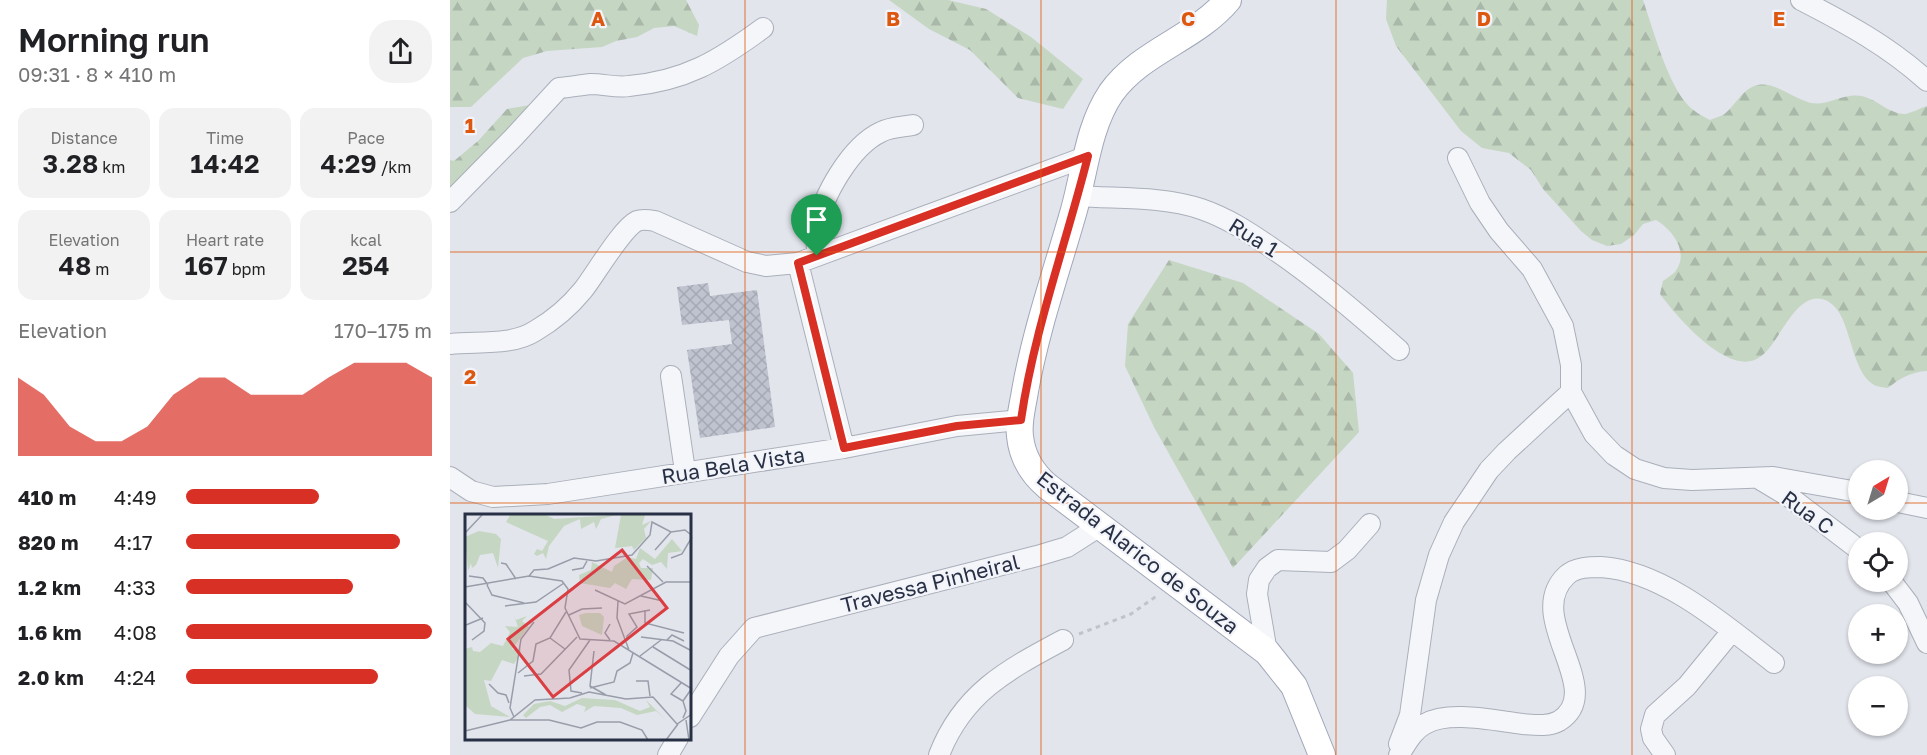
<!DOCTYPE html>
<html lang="en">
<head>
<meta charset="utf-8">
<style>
  :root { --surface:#fff; --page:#f2f2f2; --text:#202124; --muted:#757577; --accent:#d93025 }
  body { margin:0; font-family:"Golos Text",sans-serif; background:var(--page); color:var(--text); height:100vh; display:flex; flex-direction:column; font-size:22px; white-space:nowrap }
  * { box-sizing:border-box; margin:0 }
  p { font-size:20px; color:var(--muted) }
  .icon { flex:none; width:33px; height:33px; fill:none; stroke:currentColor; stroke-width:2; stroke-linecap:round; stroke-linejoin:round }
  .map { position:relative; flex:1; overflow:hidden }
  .details { display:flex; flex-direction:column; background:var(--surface); width:450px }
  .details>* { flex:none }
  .needle { width:39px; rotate:38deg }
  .controls { position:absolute; left:1398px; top:460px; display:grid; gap:12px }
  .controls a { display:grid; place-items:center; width:60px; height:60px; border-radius:50%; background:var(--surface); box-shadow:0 2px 4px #0004; font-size:30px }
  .pin { position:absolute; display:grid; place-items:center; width:51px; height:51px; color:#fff; margin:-62px -26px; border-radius:50% 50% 50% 0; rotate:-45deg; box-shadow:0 0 6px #0007 }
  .pin .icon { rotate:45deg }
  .round { display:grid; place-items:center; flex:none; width:63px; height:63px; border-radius:24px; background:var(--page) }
  .head { display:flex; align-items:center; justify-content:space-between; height:102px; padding:0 18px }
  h1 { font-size:33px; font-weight:600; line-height:45px }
  .metrics { display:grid; grid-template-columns:repeat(3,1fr); gap:9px; height:102px; padding:6px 18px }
  .metrics div { display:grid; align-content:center; border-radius:15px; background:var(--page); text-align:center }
  .metrics b { font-size:26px; font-weight:600 }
  .metrics small { font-size:16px; font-weight:400 }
  .metrics p { font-size:16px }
  .chart { height:168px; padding:12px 18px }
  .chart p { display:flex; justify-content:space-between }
  .chart svg { width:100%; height:108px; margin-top:6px; fill:var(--accent); opacity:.7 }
  ul { padding:0 18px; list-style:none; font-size:20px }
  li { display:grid; grid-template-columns:96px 72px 1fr; align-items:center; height:45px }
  li i { height:15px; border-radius:8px; background:var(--accent) }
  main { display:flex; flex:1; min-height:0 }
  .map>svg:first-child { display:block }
  .forest { fill:url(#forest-firs) }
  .building { fill:url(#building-cross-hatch) }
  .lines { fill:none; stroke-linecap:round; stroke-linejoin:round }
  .minor-casing { stroke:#aaafba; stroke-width:22 }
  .major-casing { stroke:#a0a7b9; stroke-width:28 }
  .path { stroke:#c0c3ca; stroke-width:3; stroke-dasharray:4.5 4.5; stroke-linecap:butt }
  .minor { stroke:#f5f6f9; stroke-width:20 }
  .major { stroke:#fff; stroke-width:26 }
  .route-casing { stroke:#fff; stroke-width:12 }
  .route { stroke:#d93025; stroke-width:8 }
  .grid { fill:none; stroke:#de570f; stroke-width:1.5; stroke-opacity:0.55 }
  .labels { text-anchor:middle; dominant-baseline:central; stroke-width:4.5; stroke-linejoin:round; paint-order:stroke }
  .street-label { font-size:21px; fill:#283045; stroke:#f2f4f9 }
  .inset-road { fill:none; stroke:#989da9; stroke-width:1.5 }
  .view { fill:#da3e43; fill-opacity:0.15; stroke:#da3e43; stroke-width:3 }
  .inset-edge { fill:none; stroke:#283045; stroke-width:3 }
  .grid-label { font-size:20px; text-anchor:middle; font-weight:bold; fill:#de570f; stroke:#f2f4f9; stroke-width:4.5; stroke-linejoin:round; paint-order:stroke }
</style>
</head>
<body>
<main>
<section class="details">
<div class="head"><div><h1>Morning run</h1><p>09:31 · 8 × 410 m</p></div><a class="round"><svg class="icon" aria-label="share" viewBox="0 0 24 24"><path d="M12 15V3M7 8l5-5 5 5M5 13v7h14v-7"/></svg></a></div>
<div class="metrics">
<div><p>Distance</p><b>3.28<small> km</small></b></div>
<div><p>Time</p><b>14:42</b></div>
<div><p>Pace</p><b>4:29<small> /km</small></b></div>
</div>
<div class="metrics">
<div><p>Elevation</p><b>48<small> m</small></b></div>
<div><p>Heart rate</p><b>167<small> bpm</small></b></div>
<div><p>kcal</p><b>254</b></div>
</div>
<div class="chart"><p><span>Elevation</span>170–175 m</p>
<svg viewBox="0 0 160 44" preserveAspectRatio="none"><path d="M0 44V12L10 19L20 32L30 38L40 38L50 32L60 19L70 12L80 12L90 19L100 19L110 19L120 12L130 6L140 6L150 6L160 12V44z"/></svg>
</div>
<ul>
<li><b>410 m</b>4:49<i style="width:54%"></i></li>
<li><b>820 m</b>4:17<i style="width:87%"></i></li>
<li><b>1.2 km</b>4:33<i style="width:68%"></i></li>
<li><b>1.6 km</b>4:08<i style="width:100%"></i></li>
<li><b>2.0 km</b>4:24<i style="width:78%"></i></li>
</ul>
</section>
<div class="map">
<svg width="1477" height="755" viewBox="0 0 1477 755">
  <defs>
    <pattern id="forest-firs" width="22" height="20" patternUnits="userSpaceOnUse" patternTransform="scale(1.5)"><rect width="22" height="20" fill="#c5d6c3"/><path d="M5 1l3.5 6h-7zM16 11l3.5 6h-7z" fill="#a9b8a9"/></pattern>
    <pattern id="building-cross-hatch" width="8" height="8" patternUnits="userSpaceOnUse" patternTransform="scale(1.5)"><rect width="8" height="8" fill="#bfc3cf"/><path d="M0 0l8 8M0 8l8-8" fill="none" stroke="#a4a8b3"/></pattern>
  </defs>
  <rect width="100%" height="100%" fill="#e2e5ec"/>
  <!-- forest -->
  <path class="forest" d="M0,0H236L249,25L247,36L224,26L204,28L187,37L166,41L152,47L97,51L73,58L21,107H0Z
    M439,0H498L536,9L581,37L633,79L613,109L568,98L520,50L479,29Z
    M937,0H1193C1203,29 1217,82 1237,104C1243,111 1252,116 1260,120C1264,118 1269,117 1273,115C1285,107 1292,88 1308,85C1324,82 1340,96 1355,101C1372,108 1384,98 1400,96C1423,92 1435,114 1455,114C1462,113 1470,108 1477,106V371C1461,372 1450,378 1438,388C1434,387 1428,387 1424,385C1399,370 1402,315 1379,302C1347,284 1331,343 1310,357C1280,379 1227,317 1210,294L1213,281C1217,278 1222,275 1225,272C1240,253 1223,230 1206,220L1193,224L1184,235L1171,244L1157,246L1142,240L1131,231L1093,189L1081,170L1059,153L1032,148L1011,131L946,46L936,19Z
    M80,105L101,110L0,209V160L4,161L28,141L57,109Z
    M719,260L793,283L869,334L903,373L909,432L783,568L704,427L675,366L678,324Z"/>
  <!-- building -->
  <path class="building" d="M258,283L260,296L307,290L325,427L250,438L237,350L282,344L279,320L232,325L227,287Z"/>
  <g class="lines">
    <defs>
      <path id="minor" d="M1351,0C1396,23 1440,47 1477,81
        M1008,158L1030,203L1049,231L1082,269L1113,326L1121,365V392L1144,434L1164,455L1185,469L1214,478L1242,480L1323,477L1408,492
        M628,196C668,199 712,196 751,209C777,218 797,231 819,246C865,277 907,313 949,350
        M0,202L64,137L109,88C120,87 131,85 141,84C154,84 166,88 179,86C235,81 268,61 313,28
        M367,256C367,247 366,237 367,228C372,196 401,146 431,132C440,127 452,127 463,125
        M348,263L394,448
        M0,344C27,341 62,346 85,331C104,320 120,306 133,290C145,275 172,228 187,221C192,219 199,220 205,221L297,262L316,266L348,263L638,156
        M221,376L235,471
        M0,477L21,491L43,497L98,494L394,448L507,426L571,420
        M1311,480L1341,498L1408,549
        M1448,502L1477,508
        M1442,582L1458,603L1477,643
        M817,652L807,594L809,580L817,568L828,560L881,562L897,550L920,524
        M240,717L279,656L304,628L587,556L617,547L650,526
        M949,744L960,715L976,600L989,555L1004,522L1039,470L1057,451L1121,392
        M218,755L228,738
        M489,755C513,693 557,670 613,640
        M949,755C956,744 963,730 975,724C999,710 1046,721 1073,724C1085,725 1098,727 1109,721C1159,690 1071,617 1117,575C1126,567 1140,567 1151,567C1214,571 1276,626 1324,663
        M1215,755L1203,738L1201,729L1205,715L1237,686L1282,631"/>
      <path id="major" d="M778,0C745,39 691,51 661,93C638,127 635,171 624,210C607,270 586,329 575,391C573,405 568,421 570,436C572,457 582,473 597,486L817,652L844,686L872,755"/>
    </defs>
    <!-- minor casing -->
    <use href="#minor" class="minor-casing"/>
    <!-- major casing -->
    <use href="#major" class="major-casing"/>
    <!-- path -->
    <path class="path" d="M629,634L681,614L708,595"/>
    <!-- minor -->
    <use href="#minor" class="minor"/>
    <!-- major -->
    <use href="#major" class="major"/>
  </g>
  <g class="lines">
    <defs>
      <path id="route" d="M638,156C616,244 584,330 571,420L507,426L394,448L348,263Z"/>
    </defs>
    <!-- route casing -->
    <use href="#route" class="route-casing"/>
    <!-- route -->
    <use href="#route" class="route"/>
  </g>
  <!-- grid -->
  <path class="grid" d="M295,0V755M591,0V755M886,0V755M1182,0V755M0,252H1477M0,503H1408M1448,503H1477"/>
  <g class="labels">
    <!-- street labels -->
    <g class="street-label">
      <text transform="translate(804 237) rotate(32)">Rua 1</text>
      <text transform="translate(283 465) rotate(-9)">Rua Bela Vista</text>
      <text transform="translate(1358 512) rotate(36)">Rua C</text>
      <text transform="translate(688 552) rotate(38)">Estrada Alarico de Souza</text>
      <text transform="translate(480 583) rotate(-14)">Travessa Pinheiral</text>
    </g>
  </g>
  <!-- overview -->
  <g transform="translate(15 514)">
    <rect width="226" height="226" fill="#e2e5ec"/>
    <path d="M45,1H81L89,5L151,1L136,5L131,15L129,8L116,15L115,5L99,12L84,32L81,45L78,39L72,42L69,40L72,35L77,37L83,27L41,8ZM156,1H180L177,11L186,7L179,15L181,24L169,36L167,32L150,34ZM14,17L31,20L36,25L33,54L28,39L15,41L11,51L7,54L6,49L3,57L0,23ZM207,25L217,37L203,39L202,55L196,48L187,51L178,45L174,49L176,54H188L186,66L167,65L161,75L150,69L145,74L115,69L114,61L126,56L127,48L147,58L149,52L163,43L171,45L175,34L190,45ZM121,99H135L139,103L137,121L117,112L114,101ZM49,101L51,106L62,102L57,107L64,113L47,135L53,137L55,131L56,139L49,150L37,146L26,167L19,166L26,192L45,203L10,200L0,191V135L7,133L8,137L15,138L26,129L38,132L45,118L40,112L53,113ZM117,184L150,186L175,197L185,193L181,186L200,205L191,197L172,201L156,194L129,192L119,198L121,193L112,190L97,198L85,191L75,193L61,204L58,201L69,190L85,187L100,192Z" fill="#c5d6c3"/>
    <path class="inset-road" d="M0,19L17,1M190,36L206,18M206,44L217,40L227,23M36,49L41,50L51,65M182,52L198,68M107,56L118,54L122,47M4,62L18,64L23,71M64,62L69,56L83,55L109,44L131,47L167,41L185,21L187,8L206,18L220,16L225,20M22,71L27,81L59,89M0,73L64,62L97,67L103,75L100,94L115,125L149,127L227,175M130,76L160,90L201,68H227M176,82L198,87M153,87L152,104L164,136M0,88L20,109L19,117L7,126M40,92L71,88L99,69M180,96V109L219,119M104,101L117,95L137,94M1,111L18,104M176,123L208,127L227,137M85,124L100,135M145,126L140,119L145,110M202,126L207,121L219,127M162,127V122L172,113L164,100L185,96M188,133L227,157M129,137L125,172L141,181M175,142L196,126M53,159L68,147L71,130L85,124L101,98M59,162L76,160L112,123M171,167H183L185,182M216,169L206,180L218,187M24,170L33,179L41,181L44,189M125,174L149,168L152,157L165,149L168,139M117,179L106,177L104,156L125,126M49,203L45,194L56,125L69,108M218,204L221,197L218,187L227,174M45,206H84L116,214L132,208H155L177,216L183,226M221,206L224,226M0,217L45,206L70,186L105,184L124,178L161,185L188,183L212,210L227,200M201,226L213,210"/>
    <path class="view" d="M157,36L202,94L88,183L43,125Z"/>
    <rect width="226" height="226" class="inset-edge"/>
  </g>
  <g class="grid-label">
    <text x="148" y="26">A</text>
    <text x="443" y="26">B</text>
    <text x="738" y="26">C</text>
    <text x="1034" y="26">D</text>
    <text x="1329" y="26">E</text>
    <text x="20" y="133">1</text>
    <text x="20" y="384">2</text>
  </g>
</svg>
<div class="controls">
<a><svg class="needle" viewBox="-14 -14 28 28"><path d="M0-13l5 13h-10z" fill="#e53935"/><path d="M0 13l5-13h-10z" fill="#757577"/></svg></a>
<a><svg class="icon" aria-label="locate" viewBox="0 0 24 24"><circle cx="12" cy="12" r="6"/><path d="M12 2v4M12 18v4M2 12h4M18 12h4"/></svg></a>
<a>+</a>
<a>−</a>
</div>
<div class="pin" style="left:367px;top:256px;background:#1e9e55"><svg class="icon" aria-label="arrive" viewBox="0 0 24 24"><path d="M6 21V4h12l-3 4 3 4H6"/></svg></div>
</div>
</main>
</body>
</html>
